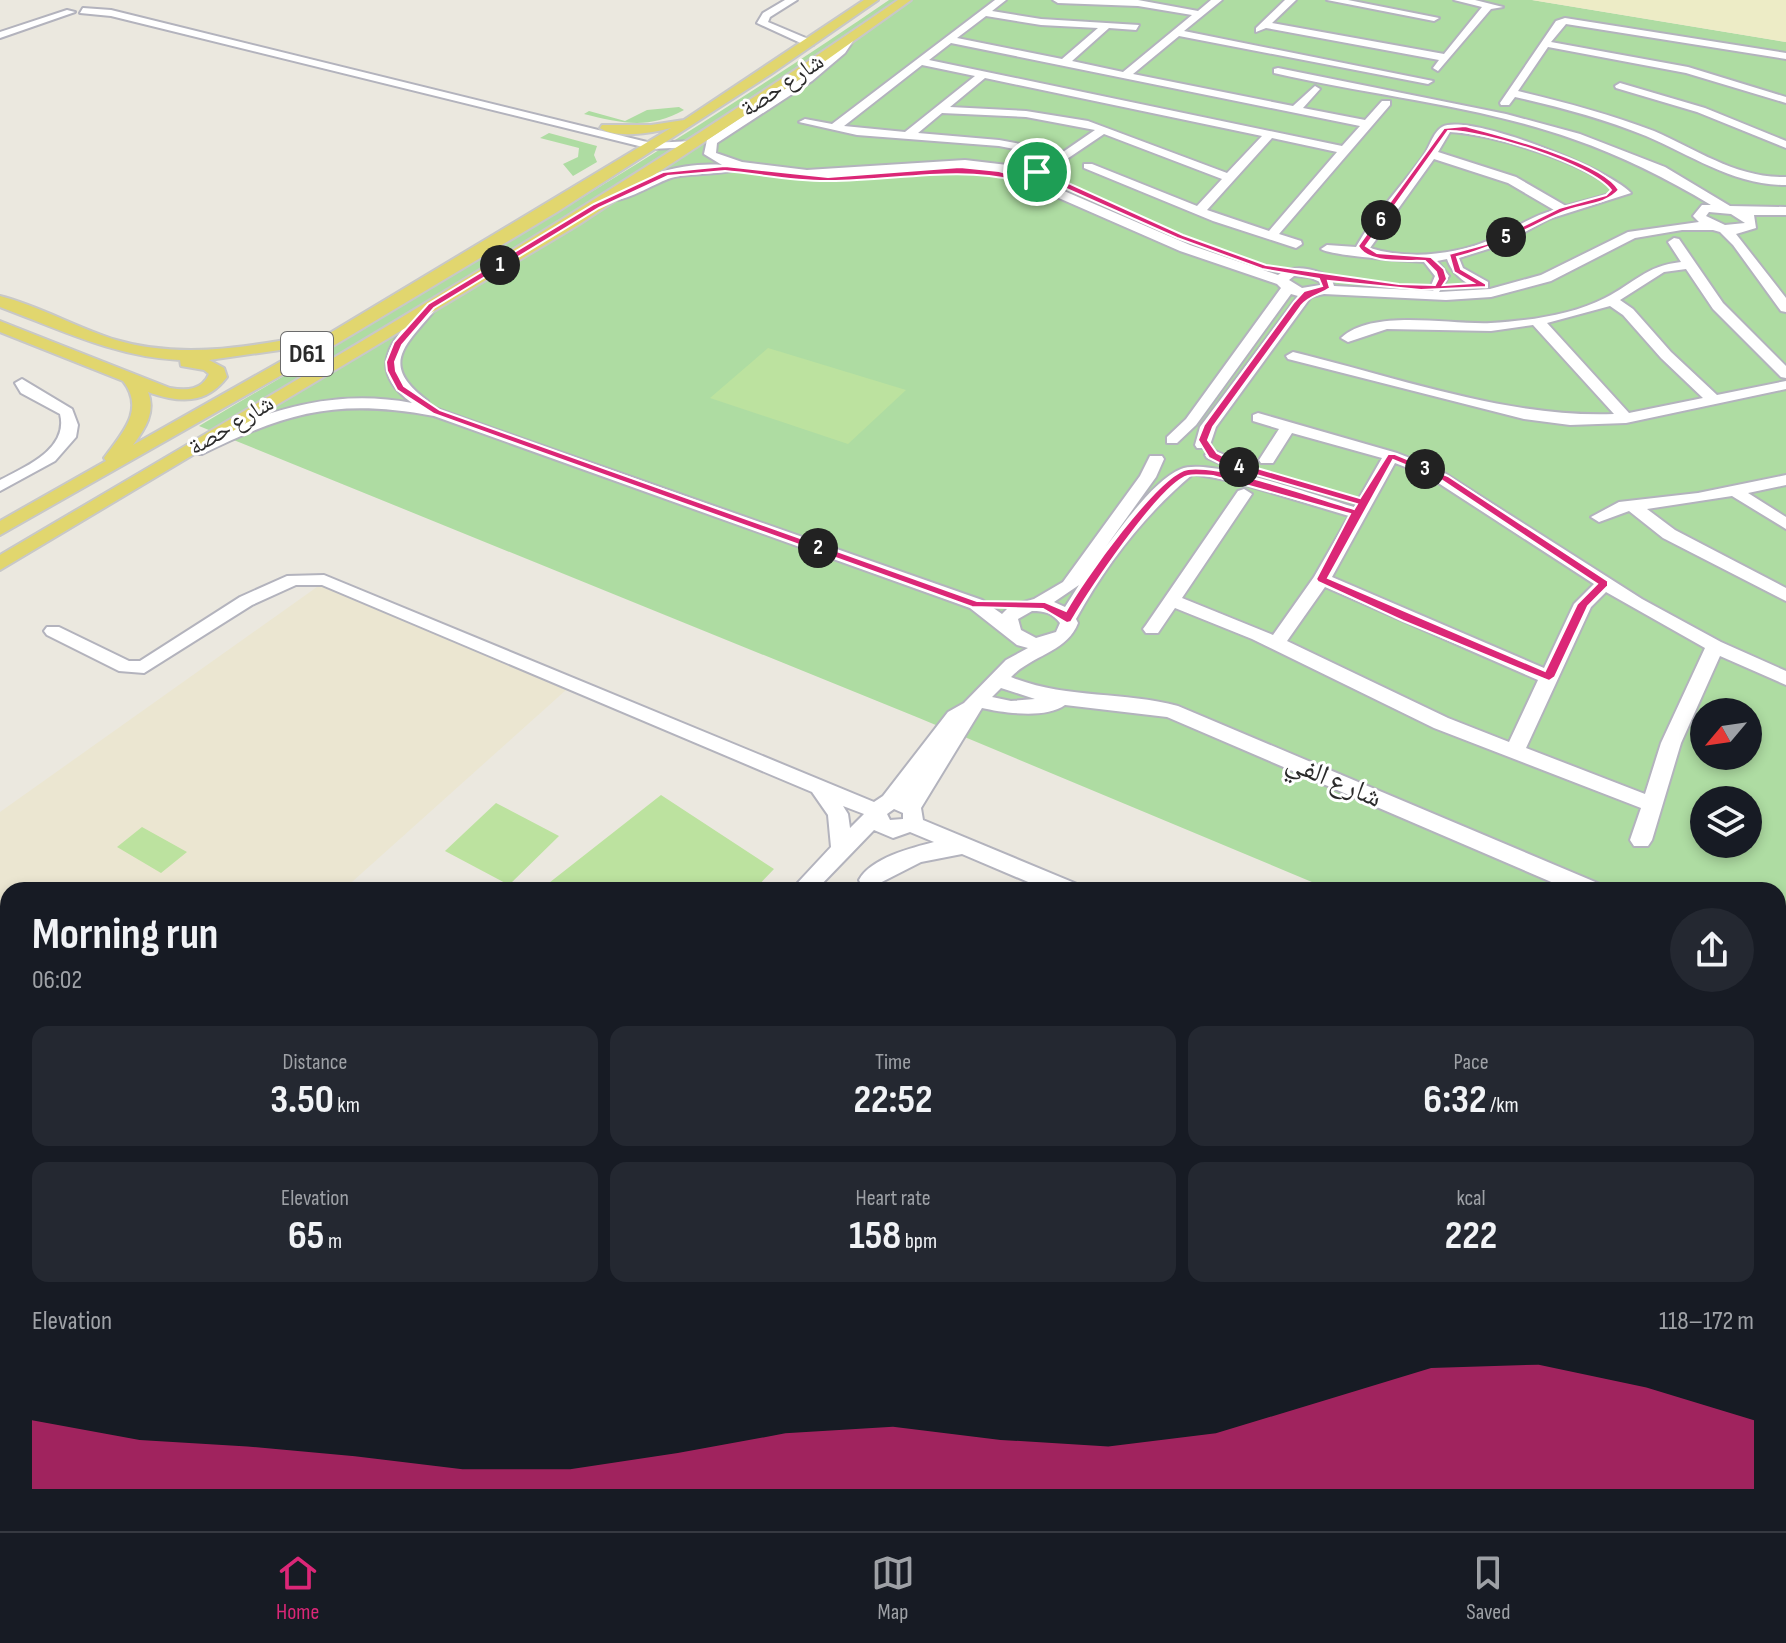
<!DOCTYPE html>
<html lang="en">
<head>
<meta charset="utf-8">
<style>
  :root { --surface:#171b24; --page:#242831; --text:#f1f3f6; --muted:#9ea1a6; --line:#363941; --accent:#db2777 }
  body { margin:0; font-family:"Sofia Sans Condensed","Noto Naskh Arabic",sans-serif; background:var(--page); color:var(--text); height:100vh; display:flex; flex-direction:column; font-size:30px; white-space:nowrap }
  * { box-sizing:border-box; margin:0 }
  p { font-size:26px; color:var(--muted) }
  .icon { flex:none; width:44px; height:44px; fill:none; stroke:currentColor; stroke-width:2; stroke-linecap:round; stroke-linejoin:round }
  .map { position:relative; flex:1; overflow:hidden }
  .sheet { position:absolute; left:0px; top:882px; width:1786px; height:650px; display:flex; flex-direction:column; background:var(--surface); border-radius:24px 24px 0 0; box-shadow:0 4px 12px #0003 }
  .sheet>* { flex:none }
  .needle { width:52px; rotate:241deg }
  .fabs { position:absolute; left:1690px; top:698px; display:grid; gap:16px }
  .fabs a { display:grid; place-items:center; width:72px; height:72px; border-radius:50%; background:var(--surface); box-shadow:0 4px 12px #0003; font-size:40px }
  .pin { position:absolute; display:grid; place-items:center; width:68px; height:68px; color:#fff; margin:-34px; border:4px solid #fff; border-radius:50%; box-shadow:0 2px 8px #0007 }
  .km { position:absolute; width:40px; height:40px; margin:-20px; border-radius:50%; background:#222; color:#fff; font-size:22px; line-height:40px; text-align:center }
  .round { display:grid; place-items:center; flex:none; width:84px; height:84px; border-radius:42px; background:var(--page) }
  .headline { display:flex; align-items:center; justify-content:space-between; height:136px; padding:0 32px }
  h1 { font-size:44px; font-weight:700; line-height:60px }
  .metrics { display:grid; grid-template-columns:repeat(3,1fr); gap:12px; height:136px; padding:8px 32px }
  .metrics div { display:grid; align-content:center; border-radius:16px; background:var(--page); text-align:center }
  .metrics b { font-size:40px; font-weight:700 }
  .metrics small { font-size:22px; font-weight:400 }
  .metrics p { font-size:22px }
  .chart { height:224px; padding:16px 32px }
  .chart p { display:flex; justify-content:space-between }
  .chart svg { width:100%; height:144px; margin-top:8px; fill:var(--accent); opacity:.7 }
  .tabs { display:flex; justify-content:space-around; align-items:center; height:112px; border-top:2px solid var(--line); background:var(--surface); font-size:22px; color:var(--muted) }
  .tabs a { display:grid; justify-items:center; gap:4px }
  .tabs .current { color:var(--accent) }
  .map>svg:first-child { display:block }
  .education { fill:#ebe6d1 }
  .green { fill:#aedca2; fill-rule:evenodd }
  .sand { fill:#edecc6 }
  .pitch { fill:#bce29f }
  .water { fill:#7eb9e2 }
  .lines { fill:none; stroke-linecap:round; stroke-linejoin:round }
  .minor-casing { stroke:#b3b3bd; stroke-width:4 }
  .major-casing { stroke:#c8c8c8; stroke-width:4 }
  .minor { fill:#fff; fill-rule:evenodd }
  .major { fill:#e1d66e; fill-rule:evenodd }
  .route { fill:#db2777; stroke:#fff; stroke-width:2; fill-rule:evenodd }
  .labels { text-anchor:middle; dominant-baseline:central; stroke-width:6; stroke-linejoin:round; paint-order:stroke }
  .far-street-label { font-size:24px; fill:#2b2b2b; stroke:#fff }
  .shield { fill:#fff; stroke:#6b6b6b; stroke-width:2 }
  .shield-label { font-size:26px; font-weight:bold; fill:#2b2b2b }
  .street-label { font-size:28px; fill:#2b2b2b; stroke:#fff }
</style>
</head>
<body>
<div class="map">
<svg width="1786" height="1531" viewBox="0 0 1786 1531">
  <rect width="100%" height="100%" fill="#ebe8df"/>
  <!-- education -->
  <path class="education" d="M324,582L566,690L343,890H8V913L0,909V812Z"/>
  <!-- green -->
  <path class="green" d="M889,0H1532L1786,42V1080L1778,1077V890H1331L919,718L199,426C432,288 666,153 889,0ZM1704,712H1748V756H1704ZM1704,800H1748V844H1704Z
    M679,107L684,110C648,130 621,123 584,114L589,111L625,121L647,110Z
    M549,133L597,146L594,155L597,162L573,176L563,164L578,157L579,148L540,138Z"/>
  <!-- sand -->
  <path class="sand" d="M1532,0H1786V42Z"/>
  <!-- pitch -->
  <path class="pitch" d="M768,348L906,390L848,444L710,398Z
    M661,795L774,869L754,890H540Z
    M496,803L559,836L509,885L445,851Z
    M142,827L187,852L161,873L117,847Z
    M0,951L8,955V1172L0,1178Z"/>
  <!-- water -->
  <path class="water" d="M553,1524H824L821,1531H547Z"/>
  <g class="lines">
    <defs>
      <path id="minor" d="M785,0H797L770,17L768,22L813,41V45H805L757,23L763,13Z
        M995,0H1006L992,11L1041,19L1139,25L1136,30L1109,28L1072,61L1123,72L1192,15L1138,6L1058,3L1053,0H1138L1198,11L1211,0H1222L1184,31L1433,81L1428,84L1179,36L1133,74L1293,106L1315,86L1320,89L1303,108L1365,120L1382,101H1390V105L1279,234L1301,241L1302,244L1296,248L1213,221L1084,168V164H1092L1197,206L1222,179L1104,134L1052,169L1046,165L1056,157L999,146L857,135L799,122L805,119L832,124ZM986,16L1041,25L1098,28L1062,59L957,38ZM951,43L1360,126L1342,146L929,60ZM922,65L975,76L905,132L844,126ZM985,78L1262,136L1227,173L1088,121L1026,111L950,107ZM942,113L1026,117L1095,130L1063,152L999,140L918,133ZM1272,138L1337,152L1269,231L1207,210Z
        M1285,0H1296L1272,23L1444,54L1482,7L1454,0H1475L1503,7L1491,9L1438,71L1433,68L1439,60L1266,28L1256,32V28Z
        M1327,0H1348L1439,18L1434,21Z
        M83,8L111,10L651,143L693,141L699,144L693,147L651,149L111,16L80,13Z
        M67,10L75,12L0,38V32Z
        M1565,18L1786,53V59L1566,24L1551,42L1688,67L1786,97V103L1686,73L1548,47L1518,91C1564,102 1610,114 1654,131C1698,150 1736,178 1786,177V185C1733,185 1693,156 1646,136C1604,119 1559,107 1515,97L1509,105H1501L1500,103L1556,21Z
        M848,38L853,41L845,53L812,81L717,143L716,153L742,162L807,170L965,160L1051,170L1065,182L1057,188L1190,245L1278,275C1295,263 1313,269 1331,277L1334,286L1434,291L1430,288L1435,276L1424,262C1407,261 1331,256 1321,249L1327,245L1356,247C1373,216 1401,187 1422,158C1429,149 1433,132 1442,127C1468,112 1611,170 1631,193L1549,219L1501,245L1459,258L1463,268L1488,282V288C1471,290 1452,275 1447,259L1437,261L1449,276L1439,292L1490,289L1541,275L1628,232L1699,222L1693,216L1702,205H1711C1666,178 1622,156 1573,139C1477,105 1373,96 1274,73V69L1278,68L1506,114L1580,134L1665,167L1730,206L1786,207V215H1754L1756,228L1736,234L1786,298V312L1781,311L1733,245L1720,232L1713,230H1682L1635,238L1551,281L1491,297L1446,300L1324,294L1311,297L1216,427L1209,448H1197L1195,445L1200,427L1298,296L1291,294L1196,425L1177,443H1167V437L1186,419L1281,288L1277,284L1180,251L1045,192L1025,188L1016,179L1021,175L965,168L807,178L738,168C731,175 686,173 671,178C657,182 619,206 609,199C636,174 686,162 722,165L704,154L707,140L805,76ZM1450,132C1492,134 1587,163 1617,192L1566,206L1516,177L1438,152ZM1434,159L1508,183L1554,210C1532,216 1513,229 1492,239C1456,255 1408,260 1370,248ZM1035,177H1048L1052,182L1037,184L1029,180ZM1709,212L1731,214L1745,223L1725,225L1706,216ZM1294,276L1309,277L1320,282V285L1302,288L1289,280Z
        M1620,83L1705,108L1786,141V148L1697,112L1616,88L1615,86Z
        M1674,238L1679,239L1723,303L1786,366V378L1781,377L1713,309L1686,269L1664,272L1620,300L1633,309L1671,352L1717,395L1786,381V389L1626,423L1570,425L1524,419L1288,359L1286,356L1293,352C1396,377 1508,418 1614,414L1533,325L1491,331L1387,329L1348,342L1341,338C1373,308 1449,325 1491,323C1527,321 1572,315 1605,298C1635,283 1645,266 1681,262L1668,242ZM1610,306L1623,315L1661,358L1703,398L1629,413L1547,323Z
        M431,302L438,306C408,344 376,363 428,401L429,406L982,600L1002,614L1010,606L1034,599L1063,582L1140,476L1150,456H1162L1164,459L1156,477L1105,548C1123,525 1154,480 1181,469C1209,457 1321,497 1354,507L1382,458L1292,433L1273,463H1261L1259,460L1279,429L1253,421V415L1258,413L1397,453L1438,469L1642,599L1721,642L1786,671V685L1720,656L1681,743L1652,840L1648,846H1634L1630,840L1641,808L1434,728L1252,639L1175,608L1158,633H1146L1143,629L1146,625L1238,491L1244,489L1252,494L1182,598L1273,635L1314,577L1349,516L1232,481L1193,474C1145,514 1106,565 1076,619L1078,623C1067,652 1032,655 1011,677C1065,699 1123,691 1178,706L1600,884L1603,890H1570L1167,717L1065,705C1046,719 1004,713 982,708L921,808L923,820L1077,884L1080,890H1047L962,854L921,862L870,888L862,886L859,880C871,858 911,848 934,842L910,832L893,838L874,830L816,890H791L831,847L828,815L812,792L322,585H296L252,605L144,673L119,671L47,635L44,631L47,627H59L129,661H140L240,597L287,576L324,575L874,802L883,796L948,712L964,703L1006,660L1028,648L1017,645L970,608L434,416C337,398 288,412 202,454H190L188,451C199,440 217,434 231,428C290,403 348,391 412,403C362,367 395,337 426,303ZM1395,463L1426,475L1594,584L1574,604L1544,668L1332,577ZM1079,585L1065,607L1054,602ZM1325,587L1538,680L1509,742L1448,718L1287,641ZM1606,592L1705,648L1661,743L1645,794L1526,748L1591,607ZM1032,611C1045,611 1052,613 1060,623L1056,632L1036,638L1021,630L1018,619ZM1001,688L1035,699L1011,701L992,697ZM843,806L864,814L850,828L848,814ZM894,809L903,813V819L890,820L887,814Z
        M22,379L72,409L78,425L76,437L55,461L0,491V480C25,467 69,449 60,414L21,393L15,383Z
        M1213,450L1253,467L1255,470L1247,475L1207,458L1205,455Z
        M1786,475V485L1748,493L1786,517V529L1732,496L1647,509L1675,530L1786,588V601L1663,538L1629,511L1599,522L1591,517L1619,502L1698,493Z
        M1786,909V952L1778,955V912Z
        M1778,960L1786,962V982L1778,980Z
        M1778,1181L1786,1184V1209L1778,1206Z
        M153,1524H184L181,1531H150Z
        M214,1524H246L243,1531H211Z
        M304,1524H334L333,1531H303Z
        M1174,1524H1204L1206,1531H1176Z
        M1457,1524H1487L1488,1531H1458Z
        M1704,1524H1734L1735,1531H1705Z"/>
      <path id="major" d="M864,0H878L771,74L557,212L338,343L0,535V521L106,461L104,458C121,434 146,410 123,381L0,332V321L170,388C187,391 202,390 209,374L204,370L181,366L180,360C115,357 59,329 0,307V296C40,306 77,328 116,340C183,360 252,346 319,334L325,336L671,128C652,133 616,139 600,128L602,125H651L684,120ZM308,346L133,445C145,429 156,412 148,392C179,403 206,405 227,377L224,368L209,360Z
        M898,0H911L800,79L578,225L0,570V555C303,376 608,201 898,0Z"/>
    </defs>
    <!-- minor casing -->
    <use href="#minor" class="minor-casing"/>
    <!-- major casing -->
    <use href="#major" class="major-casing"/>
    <!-- minor -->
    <use href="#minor" class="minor"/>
    <!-- major -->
    <use href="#major" class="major"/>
  </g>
  <!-- route -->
  <path class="route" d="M1465,126C1499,135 1603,161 1619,190C1605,206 1580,204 1561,213C1526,229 1495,247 1457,257L1461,269L1486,284V287L1421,290L1328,281L1330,288C1319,296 1310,295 1301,306L1213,427L1208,440L1217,453L1233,461L1360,498L1388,454H1395L1448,476L1608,581V586L1588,606L1555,677L1549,681L1403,621L1318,582L1316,579L1350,514L1213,476C1205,476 1195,474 1188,476C1160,484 1088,593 1071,622L1067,623L1043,609L972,607L434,414L397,390L387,371L386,362L394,342L428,304L594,204L663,172L725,166L828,177L960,167L999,171L1020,177L1037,170L1051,171L1068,183L1183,235L1266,265L1399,284L1435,285L1438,279L1436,272L1425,261C1406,260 1368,265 1358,246L1444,128ZM1448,131C1482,130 1591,164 1611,190L1606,195L1559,208L1486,244L1449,254L1454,272L1473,283L1443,285L1447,279L1444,269L1431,257L1377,253L1366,246ZM725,171C759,174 796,182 830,181C896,181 957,165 1022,182C1038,171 1048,175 1062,187L1177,238L1262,269L1319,279L1322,286L1304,291L1294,302L1204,425L1198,440L1209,458L1225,466L1357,504L1354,509C1316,498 1222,464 1188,469C1159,473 1081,583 1066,611L1045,602L977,601L440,410L404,386L396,371L395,362L402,345L434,308L599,208L668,176ZM1393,460L1441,480L1597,584L1577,604L1545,671L1328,578Z"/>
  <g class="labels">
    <!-- far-street labels -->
    <g class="far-street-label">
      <text transform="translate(782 85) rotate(-34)">شارع حصة</text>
      <text transform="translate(231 425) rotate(-31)">شارع حصة</text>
    </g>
    <!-- shield labels -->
    <rect class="shield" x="281" y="332" width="52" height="44" rx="6"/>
    <g class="shield-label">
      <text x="307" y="354">D61</text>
    </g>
    <!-- street labels -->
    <g class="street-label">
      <text transform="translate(1334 780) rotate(23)">شارع الفي</text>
    </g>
  </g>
</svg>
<div class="fabs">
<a><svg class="needle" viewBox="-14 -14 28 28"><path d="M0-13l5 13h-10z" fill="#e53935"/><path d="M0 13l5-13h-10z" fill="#9ea1a6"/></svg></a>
<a><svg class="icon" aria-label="layers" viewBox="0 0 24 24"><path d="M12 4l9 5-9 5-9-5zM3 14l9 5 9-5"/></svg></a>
</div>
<div class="pin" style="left:1037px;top:172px;background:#1e9e55"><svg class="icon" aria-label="arrive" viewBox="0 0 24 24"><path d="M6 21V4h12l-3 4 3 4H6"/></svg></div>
<b class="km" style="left:500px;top:265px">1</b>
<b class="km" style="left:818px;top:548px">2</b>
<b class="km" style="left:1425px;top:469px">3</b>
<b class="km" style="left:1239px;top:467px">4</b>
<b class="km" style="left:1506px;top:237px">5</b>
<b class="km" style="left:1381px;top:220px">6</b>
<section class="sheet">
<div class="headline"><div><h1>Morning run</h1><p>06:02</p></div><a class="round"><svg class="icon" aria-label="share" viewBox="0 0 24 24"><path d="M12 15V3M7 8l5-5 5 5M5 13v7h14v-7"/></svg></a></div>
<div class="metrics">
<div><p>Distance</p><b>3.50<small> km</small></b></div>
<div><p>Time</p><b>22:52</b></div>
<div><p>Pace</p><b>6:32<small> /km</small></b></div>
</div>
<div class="metrics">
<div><p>Elevation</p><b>65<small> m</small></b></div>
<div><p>Heart rate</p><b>158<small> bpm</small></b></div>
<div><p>kcal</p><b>222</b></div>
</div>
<div class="chart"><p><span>Elevation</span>118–172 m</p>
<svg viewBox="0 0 160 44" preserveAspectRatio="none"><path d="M0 44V23L10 29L20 31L30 34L40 38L50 38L60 33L70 27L80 25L90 29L100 31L110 27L120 17L130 7L140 6L150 13L160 23V44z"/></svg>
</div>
</section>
</div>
<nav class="tabs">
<a class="current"><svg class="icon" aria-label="home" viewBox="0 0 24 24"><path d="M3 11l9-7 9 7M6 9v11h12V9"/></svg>Home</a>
<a><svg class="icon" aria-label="map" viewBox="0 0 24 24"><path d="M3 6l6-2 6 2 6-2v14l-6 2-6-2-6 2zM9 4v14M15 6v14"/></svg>Map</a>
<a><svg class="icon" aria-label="saved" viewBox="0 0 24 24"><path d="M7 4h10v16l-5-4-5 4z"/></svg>Saved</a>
</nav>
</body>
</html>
